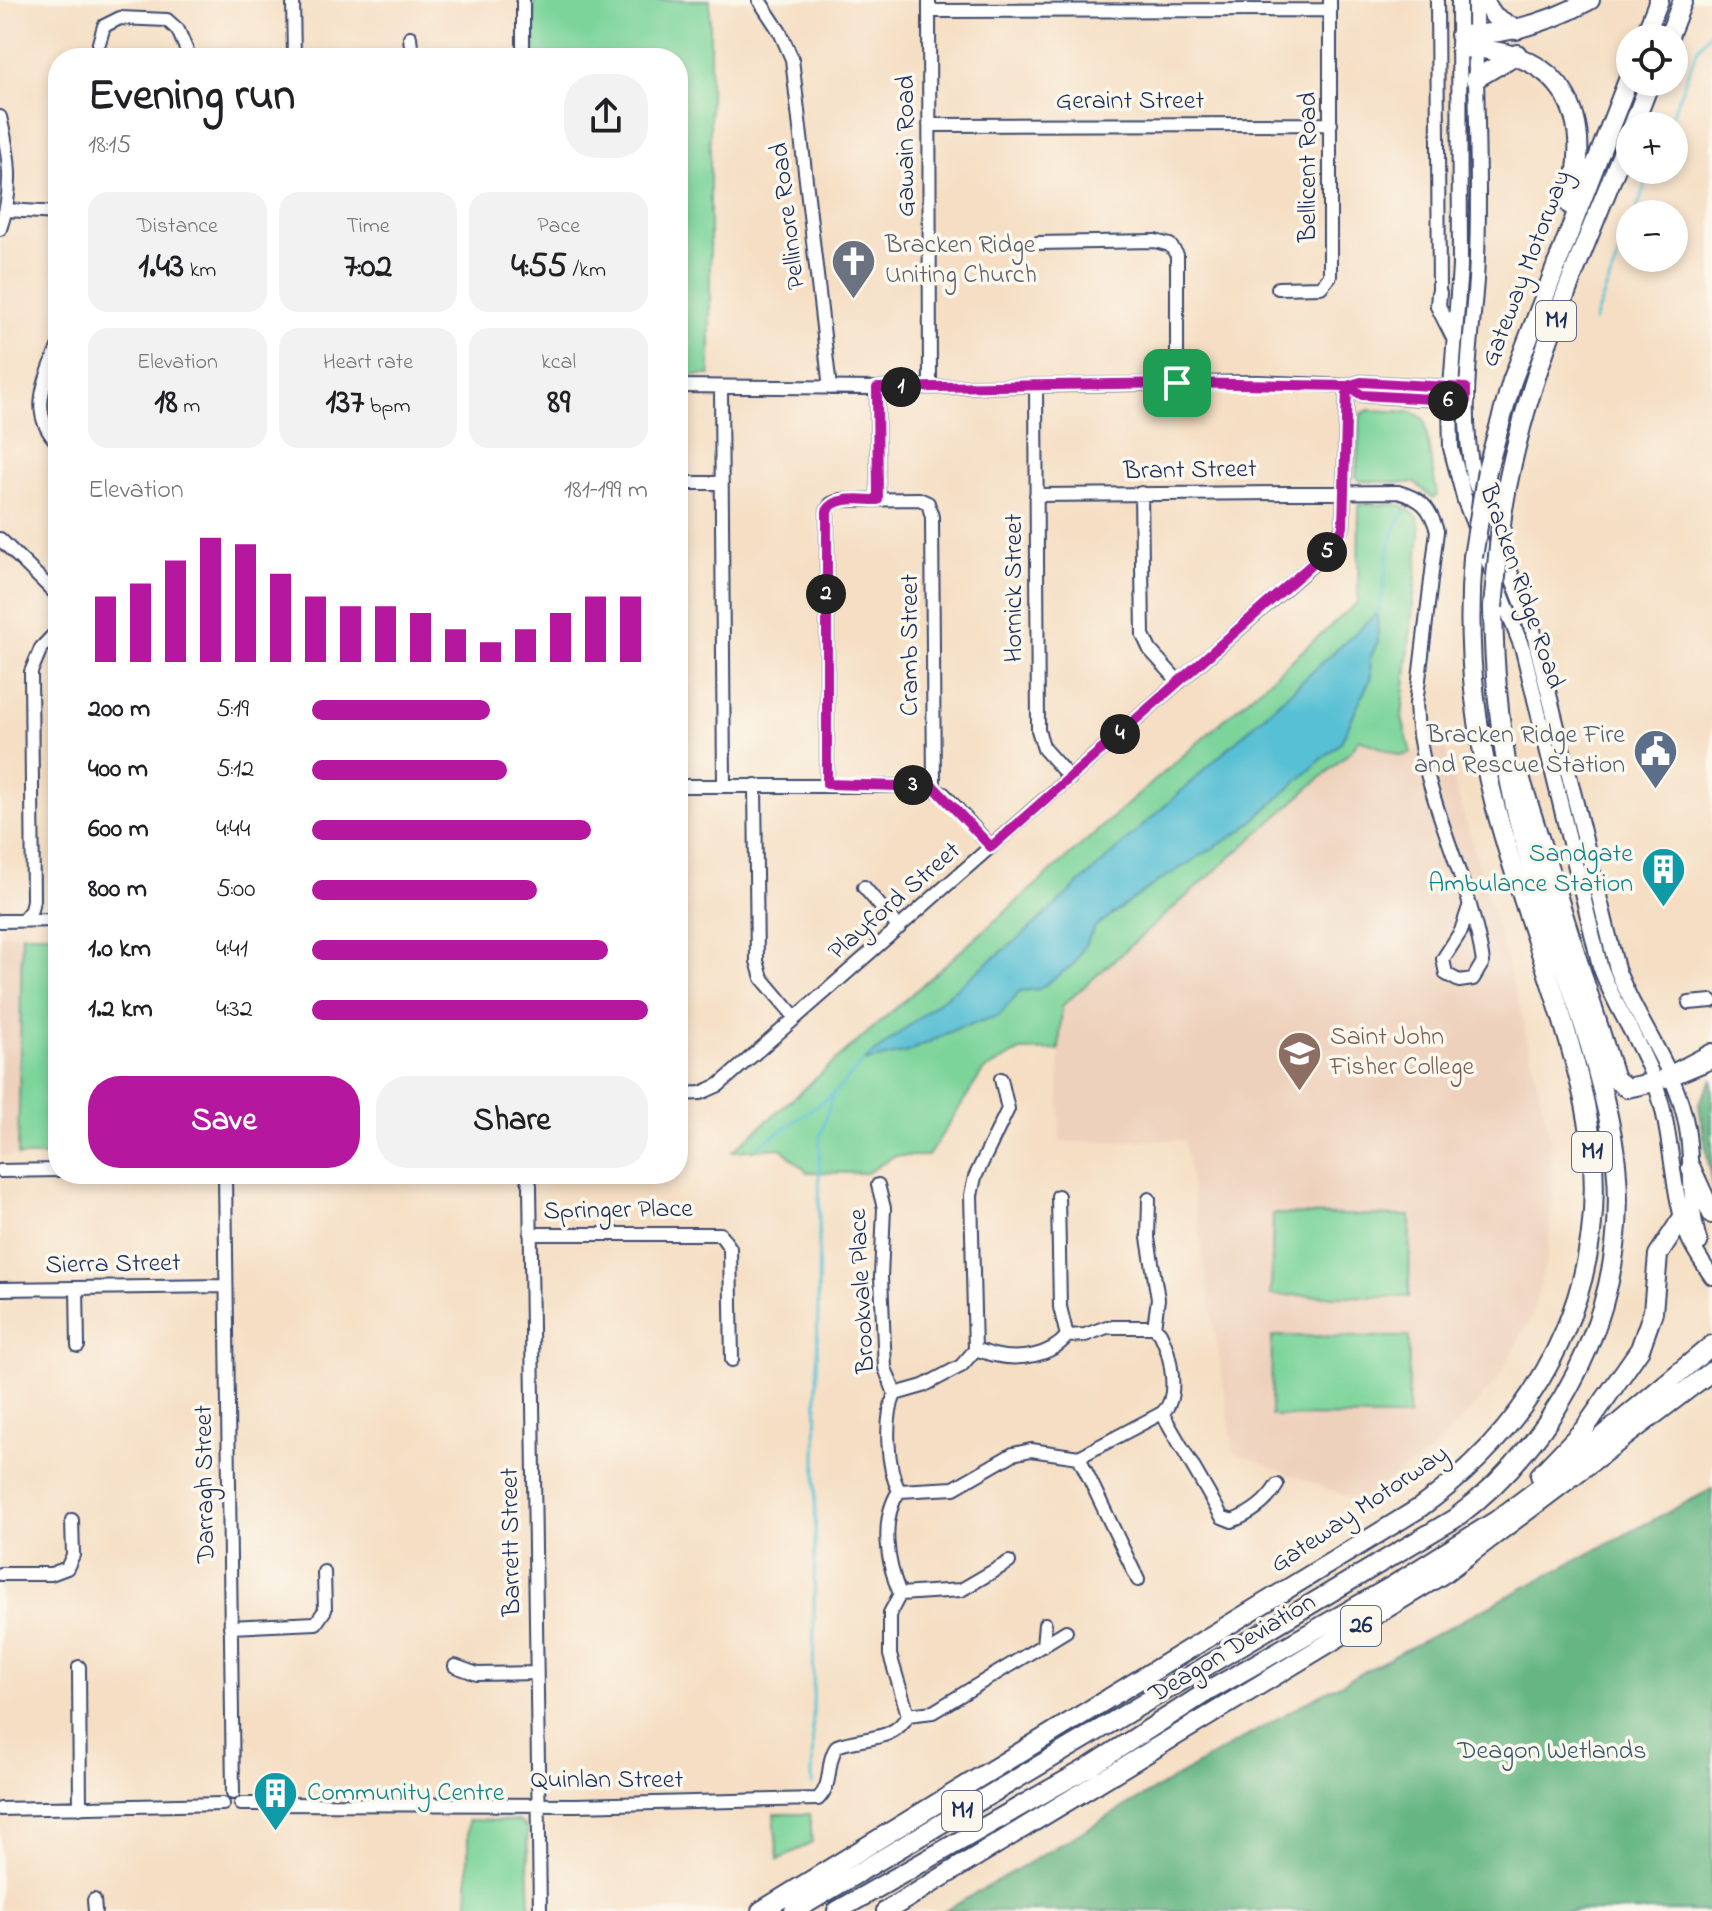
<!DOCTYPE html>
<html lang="en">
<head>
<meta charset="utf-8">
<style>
  :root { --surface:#fff; --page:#f2f2f2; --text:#202124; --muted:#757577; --accent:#b5179e }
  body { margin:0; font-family:"Indie Flower",sans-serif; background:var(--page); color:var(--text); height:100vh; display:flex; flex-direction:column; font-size:30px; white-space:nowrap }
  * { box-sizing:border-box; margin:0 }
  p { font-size:26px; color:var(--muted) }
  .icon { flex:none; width:44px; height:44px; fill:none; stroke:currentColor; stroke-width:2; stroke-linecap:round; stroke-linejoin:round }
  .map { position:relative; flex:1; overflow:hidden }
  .details { position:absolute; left:48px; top:48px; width:640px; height:1136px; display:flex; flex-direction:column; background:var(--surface); border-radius:32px; box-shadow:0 4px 12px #0003 }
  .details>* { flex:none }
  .tools { position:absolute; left:1616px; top:24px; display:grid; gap:16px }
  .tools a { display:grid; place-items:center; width:72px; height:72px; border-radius:50%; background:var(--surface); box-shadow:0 4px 12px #0003; font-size:40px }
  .pin { position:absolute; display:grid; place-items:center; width:68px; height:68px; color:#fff; margin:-34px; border-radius:16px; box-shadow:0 4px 12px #0006 }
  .km { position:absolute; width:40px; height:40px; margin:-20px; border-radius:50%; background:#222; color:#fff; font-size:22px; line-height:40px; text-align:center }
  .round { display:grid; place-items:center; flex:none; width:84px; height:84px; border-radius:32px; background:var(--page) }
  .overview { display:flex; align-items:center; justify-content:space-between; height:136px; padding:0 40px }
  h1 { font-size:44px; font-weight:700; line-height:60px }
  .metrics { display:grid; grid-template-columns:repeat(3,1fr); gap:12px; height:136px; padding:8px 40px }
  .metrics div { display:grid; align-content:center; border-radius:20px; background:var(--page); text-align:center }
  .metrics b { font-size:34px; font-weight:700 }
  .metrics small { font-size:22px; font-weight:400 }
  .metrics p { font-size:22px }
  .chart { height:224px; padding:16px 40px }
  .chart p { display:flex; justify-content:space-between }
  .chart svg { width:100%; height:144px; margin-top:8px; stroke:var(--accent); stroke-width:6 }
  .cta { display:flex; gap:16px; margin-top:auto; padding:16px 40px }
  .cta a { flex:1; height:92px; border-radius:32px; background:var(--accent); color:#fff; font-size:32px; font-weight:700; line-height:92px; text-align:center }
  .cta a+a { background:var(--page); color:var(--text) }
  ul { padding:0 40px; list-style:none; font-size:26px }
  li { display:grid; grid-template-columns:128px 96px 1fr; align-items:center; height:60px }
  li i { height:20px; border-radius:10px; background:var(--accent) }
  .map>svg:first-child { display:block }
  .built { fill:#eed1bc }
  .green { fill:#7cd49a; stroke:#4c827c; stroke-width:2 }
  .forest { fill:#65b682; stroke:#407270; stroke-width:2 }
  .water { fill:#58c0d4; stroke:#3a7899; stroke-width:2 }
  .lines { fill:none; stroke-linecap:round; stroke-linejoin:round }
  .stream { stroke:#58c0d4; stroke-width:3 }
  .minor-casing { stroke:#3c496d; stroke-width:16 }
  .major-casing { stroke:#3c496d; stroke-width:18 }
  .highway-casing { stroke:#3c496d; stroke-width:22 }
  .minor { stroke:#fff; stroke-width:12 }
  .major { stroke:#fff; stroke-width:14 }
  .highway { stroke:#fff; stroke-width:18 }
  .highway-bridge-casing { stroke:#3c496d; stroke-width:22; stroke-linecap:butt }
  .highway-bridge { stroke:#fff; stroke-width:18 }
  .route-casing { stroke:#fff; stroke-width:16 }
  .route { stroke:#b5179e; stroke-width:10 }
  .labels { text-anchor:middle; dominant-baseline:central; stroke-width:7; stroke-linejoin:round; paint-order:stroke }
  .shield { fill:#fbf7ec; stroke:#5e6b89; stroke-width:2 }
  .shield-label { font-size:24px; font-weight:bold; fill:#1b2f5e }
  .street-label { font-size:26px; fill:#1b2f5e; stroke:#fbf7ec }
  .worship-label { font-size:26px; fill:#5b616d; stroke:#fbf7ec; text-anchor:start }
  .service-label { font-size:26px; fill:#4e5e75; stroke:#fbf7ec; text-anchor:end }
  .culture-label { font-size:26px; fill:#0d838f; stroke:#fbf7ec; text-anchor:end }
  .education-label { font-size:26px; fill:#785e54; stroke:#fbf7ec; text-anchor:start }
  .park-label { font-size:26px; fill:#33586d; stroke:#fbf7ec }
</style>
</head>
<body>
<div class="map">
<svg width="1712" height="1911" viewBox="0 0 1712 1911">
  <rect width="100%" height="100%" fill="#fbf7ec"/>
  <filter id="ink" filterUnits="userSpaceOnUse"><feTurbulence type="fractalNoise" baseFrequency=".0125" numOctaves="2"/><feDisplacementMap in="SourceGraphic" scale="16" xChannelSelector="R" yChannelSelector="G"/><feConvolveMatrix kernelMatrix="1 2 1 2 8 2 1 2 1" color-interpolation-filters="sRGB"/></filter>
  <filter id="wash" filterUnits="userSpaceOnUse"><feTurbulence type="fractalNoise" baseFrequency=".006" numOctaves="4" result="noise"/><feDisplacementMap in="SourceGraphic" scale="32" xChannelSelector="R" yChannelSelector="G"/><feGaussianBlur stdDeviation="1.8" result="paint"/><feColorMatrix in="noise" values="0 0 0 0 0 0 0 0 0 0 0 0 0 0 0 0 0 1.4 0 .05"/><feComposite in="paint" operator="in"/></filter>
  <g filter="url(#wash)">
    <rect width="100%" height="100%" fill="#f5dec3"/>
    <!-- built -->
    <path class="built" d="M1359,738L1401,756L1443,743L1521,1011L1549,1133L1553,1198L1547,1259L1533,1313L1499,1378L1437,1448L1357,1500L1234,1452L1184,1140L1060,1142L1059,1050L1061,1006L1351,751Z
      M0,934H22L18,1156H0Z"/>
    <!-- green -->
    <path class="green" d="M534,0H710V375H678V58H535Z
      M1369,410L1413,412L1424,419L1437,496L1433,498L1415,483L1359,481L1356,476L1361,414Z
      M1359,504L1401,505L1418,517L1420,533L1402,718L1411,753L1401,756L1359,739L1351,751L1062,1006L1059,1050L1020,1051L983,1071L928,1156H894L867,1173L807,1172L781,1148L733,1151L1358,602Z
      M22,934H58V1156H18Z
      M1273,1214L1410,1216L1409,1297L1271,1295Z
      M1272,1336L1409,1337L1408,1417L1271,1416Z
      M774,1814H810L812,1843L778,1860Z
      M468,1820L519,1821L527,1828L530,1911H468Z"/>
    <!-- forest -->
    <path class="forest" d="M1712,1079V1186L1699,1104Z
      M1712,1489V1911H945L1308,1701Z"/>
    <!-- water -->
    <path class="water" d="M1377,613L1378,641L1370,658L1371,677L1341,742L1243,830L1156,883L1095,927L1074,964L1039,989L1020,991L999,1016L958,1028L908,1052L863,1062L1024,934Z"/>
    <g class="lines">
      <!-- stream -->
      <path class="stream" d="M1668,126L1697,50L1712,30
        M1635,214L1651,170
        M1594,321L1630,226
        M1377,613C1390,581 1383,537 1405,511
        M758,1147L833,1094L863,1062
        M812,1784L820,1137L833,1094"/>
    </g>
  </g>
  <g filter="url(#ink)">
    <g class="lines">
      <defs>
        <path id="minor" d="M293,0L294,58
          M523,0V58
          M759,0L780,32L792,59L830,388
          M929,0L930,387
          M1437,0L1439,293
          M929,11L1330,10
          M410,37L412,58
          M99,43L104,26L120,18L167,20L178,30L190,58
          M0,117C10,157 14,189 0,229
          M929,125L1331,124
          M7,210L58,213
          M1037,243L1155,241L1170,245L1177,255V383
          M1278,288L1321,287L1330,276V0
          M58,347C45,382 28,413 58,443
          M678,386L877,388L1258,382L1347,386L1361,382L1466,388
          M1036,386L1038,730L1044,749L1070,778
          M1347,386L1362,395L1457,401
          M721,388L724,785
          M877,388L878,500
          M678,483H722
          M1141,493L1143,635L1150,650L1179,682
          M1036,495L1398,492C1422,499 1430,507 1437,531L1416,704C1419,792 1470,875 1483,962L1473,979L1459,981L1446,974L1443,959L1461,931L1469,907
          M0,539L58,596
          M827,784V511L831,504L841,500L919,499L928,503L932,517L934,787
          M755,785L757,961L762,978L795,1017
          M678,786H926L944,794L991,847
          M864,887L899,928
          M23,920L31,910L33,900L31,672L41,648L58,630
          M0,921L58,920
          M1689,1003L1712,1001
          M1664,1075L1712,1050
          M1666,1081L1712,1062
          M678,1094L701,1093L719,1085L1329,550L1343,527L1347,386
          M0,1171L58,1170
          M225,1174L233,1793
          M526,1174L530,1185L540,1911
          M878,1185L884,1208L881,1277L885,1368L895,1394
          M1058,1196L1060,1307L1067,1336
          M1149,1199L1148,1238L1158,1299L1154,1327
          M530,1234H720L730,1248L732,1360
          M77,1288L78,1346
          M0,1289L226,1286
          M975,1350L971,1195L975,1177L1008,1109L1001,1079
          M1162,1413L1222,1517L1232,1521C1250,1514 1267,1502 1277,1485
          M1079,1457L1138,1580
          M0,1574H51L67,1568L73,1555L72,1520
          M900,1594L961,1590L1009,1562
          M230,1627L316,1623L325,1610L324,1572
          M1043,1646L1045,1624
          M455,1666L477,1674L536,1673
          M79,1667L80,1808
          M908,1715L933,1712L1066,1631
          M241,1804L576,1805L818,1799C834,1783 825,1763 837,1746C862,1736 893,1743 908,1715L890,1655V1613L900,1594C887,1563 880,1520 899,1491C887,1467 884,1419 895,1394L923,1386L961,1366L975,1350C983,1350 987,1354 994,1355C1019,1361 1051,1356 1067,1336L1085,1335L1107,1327H1154L1160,1333C1170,1352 1181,1398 1162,1413L1079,1457L1031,1450L1013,1454L954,1488L899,1491
          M0,1809L223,1804
          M94,1900L95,1911"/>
        <path id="major" d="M1459,0L1460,267L1450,401L1451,448L1465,501L1523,650L1600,966C1614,1007 1641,1042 1655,1083C1673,1132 1670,1185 1687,1234C1693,1250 1703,1263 1712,1277
          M1475,0C1475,93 1481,187 1476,280C1471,348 1459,412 1474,480L1533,630L1617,969C1636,1019 1671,1062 1684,1114C1695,1156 1686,1201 1700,1243
          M1439,293L1438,306L1454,338"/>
        <path id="highway" d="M1483,0L1494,16L1516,30
          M1460,35C1507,35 1549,23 1590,0
          M1644,38L1659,0
          M1668,38L1683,0
          M1460,48C1561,49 1596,110 1570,205
          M1475,79L1517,54
          M1633,126L1650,82
          M1487,470L1512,381L1630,75
          M1502,515C1523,382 1580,259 1630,134
          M1520,777L1615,1079L1627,1088L1655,1082
          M1691,1168L1712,1214
          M1540,1475L1585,1428L1640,1349L1653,1312L1658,1255L1683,1217
          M761,1911L1418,1509C1551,1414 1619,1268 1585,1104C1563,1004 1522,908 1496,809C1474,727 1466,641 1473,557
          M794,1911L1454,1519C1571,1432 1639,1282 1612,1136C1592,1026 1543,920 1516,811C1500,744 1494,676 1493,607
          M837,1911L1091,1766L1205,1693L1392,1586L1497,1520L1553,1478L1712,1345
          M886,1911L1443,1574L1712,1371"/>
      </defs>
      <!-- minor casing -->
      <use href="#minor" class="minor-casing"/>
      <!-- major casing -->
      <use href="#major" class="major-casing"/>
      <!-- highway casing -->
      <use href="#highway" class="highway-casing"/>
      <!-- minor -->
      <use href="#minor" class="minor"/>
      <!-- major -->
      <use href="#major" class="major"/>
      <!-- highway -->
      <use href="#highway" class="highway"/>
      <defs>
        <path id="highway-bridge" d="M1473,557L1487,470
          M1493,607L1502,515"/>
      </defs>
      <!-- highway-bridge casing -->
      <use href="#highway-bridge" class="highway-bridge-casing"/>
      <!-- highway-bridge -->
      <use href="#highway-bridge" class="highway-bridge"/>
    </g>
  </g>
  <g class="lines" filter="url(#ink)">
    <defs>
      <path id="route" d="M1177,383L877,388L878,500C861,500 836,495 827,511V784L934,787L991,847L1336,543L1343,527L1347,386L1362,395L1466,401V388L1361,382L1347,386L1177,383"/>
    </defs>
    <!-- route casing -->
    <use href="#route" class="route-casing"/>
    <!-- route -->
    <use href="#route" class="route"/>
  </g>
  <!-- icons -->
  <defs>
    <symbol id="church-pin" viewBox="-11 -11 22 30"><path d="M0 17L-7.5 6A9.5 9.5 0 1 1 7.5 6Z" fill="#6b7280" stroke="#fbf7ec"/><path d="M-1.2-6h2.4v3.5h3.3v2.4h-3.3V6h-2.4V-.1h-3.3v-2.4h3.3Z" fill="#fff"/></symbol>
    <symbol id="civic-pin" viewBox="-11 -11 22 30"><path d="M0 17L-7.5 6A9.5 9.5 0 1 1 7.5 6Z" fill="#5c6f8a" stroke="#fbf7ec"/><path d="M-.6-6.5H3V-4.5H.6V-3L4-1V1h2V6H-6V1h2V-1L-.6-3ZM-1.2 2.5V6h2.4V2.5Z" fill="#fff"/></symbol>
    <symbol id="building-pin" viewBox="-11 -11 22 30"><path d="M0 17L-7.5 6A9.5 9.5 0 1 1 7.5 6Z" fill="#0f9aa8" stroke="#fbf7ec"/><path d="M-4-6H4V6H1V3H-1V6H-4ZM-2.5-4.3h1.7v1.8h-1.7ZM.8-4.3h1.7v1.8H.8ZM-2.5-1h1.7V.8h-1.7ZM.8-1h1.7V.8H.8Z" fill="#fff"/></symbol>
    <symbol id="school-pin" viewBox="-11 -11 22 30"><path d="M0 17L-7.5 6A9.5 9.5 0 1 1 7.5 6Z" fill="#8d6e63" stroke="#fbf7ec"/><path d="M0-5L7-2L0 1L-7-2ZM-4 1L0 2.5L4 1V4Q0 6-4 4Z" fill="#fff"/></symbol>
  </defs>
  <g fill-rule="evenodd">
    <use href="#church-pin" x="828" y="236" width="51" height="69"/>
    <use href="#civic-pin" x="1630" y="726" width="51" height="69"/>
    <use href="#building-pin" x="1638" y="844" width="51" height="69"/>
    <use href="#school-pin" x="1274" y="1028" width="51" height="69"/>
    <use href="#building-pin" x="250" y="1768" width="51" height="69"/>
  </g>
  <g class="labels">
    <!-- shield labels -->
    <g class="shield">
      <rect x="1536" y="301" width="40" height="40" rx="6"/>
      <rect x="1572" y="1132" width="40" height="40" rx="6"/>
      <rect x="1341" y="1606" width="40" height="40" rx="6"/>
      <rect x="942" y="1791" width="40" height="40" rx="6"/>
    </g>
    <g class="shield-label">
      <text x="1556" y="321">M1</text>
      <text x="1592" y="1152">M1</text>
      <text x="1361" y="1626">26</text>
      <text x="962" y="1811">M1</text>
    </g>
    <!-- street labels -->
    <g class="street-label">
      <text x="1130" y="102">Geraint Street</text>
      <text transform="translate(907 146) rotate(-90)">Gawain Road</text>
      <text transform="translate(1309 167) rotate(-90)">Bellicent Road</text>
      <text transform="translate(789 216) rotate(-97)">Pellinore Road</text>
      <text transform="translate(1527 269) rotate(-69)">Gateway Motorway</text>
      <text transform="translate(1190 471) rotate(-1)">Brant Street</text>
      <text transform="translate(1521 587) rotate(71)">Bracken Ridge Road</text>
      <text transform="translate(1015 588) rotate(-90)">Hornick Street</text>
      <text transform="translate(911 645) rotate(-90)">Cramb Street</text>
      <text transform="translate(895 902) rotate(-41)">Playford Street</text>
      <text transform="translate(618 1211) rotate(-1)">Springer Place</text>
      <text transform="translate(113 1265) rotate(-1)">Sierra Street</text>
      <text transform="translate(863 1291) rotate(-93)">Brookvale Place</text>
      <text transform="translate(206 1484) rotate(-91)">Darragh Street</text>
      <text transform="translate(1360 1510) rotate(-34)">Gateway Motorway</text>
      <text transform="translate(512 1542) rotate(-91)">Barrett Street</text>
      <text transform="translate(1233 1649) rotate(-31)">Deagon Deviation</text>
      <text x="607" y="1781">Quinlan Street</text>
    </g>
    <!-- worship labels -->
    <g class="worship-label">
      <text x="885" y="246">Bracken Ridge<tspan x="885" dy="30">Uniting Church</tspan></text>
    </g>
    <!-- service labels -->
    <g class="service-label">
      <text x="1625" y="736">Bracken Ridge Fire<tspan x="1625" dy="30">and Rescue Station</tspan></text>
    </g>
    <!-- culture labels -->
    <g class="culture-label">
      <text x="1633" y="855">Sandgate<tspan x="1633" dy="30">Ambulance Station</tspan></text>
      <text x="307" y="1794" text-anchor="start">Community Centre</text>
    </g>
    <!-- education labels -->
    <g class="education-label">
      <text x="1330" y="1038">Saint John<tspan x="1330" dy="30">Fisher College</tspan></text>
    </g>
    <!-- park labels -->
    <g class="park-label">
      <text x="1552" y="1752">Deagon Wetlands</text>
    </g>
  </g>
</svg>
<div class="tools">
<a><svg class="icon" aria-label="locate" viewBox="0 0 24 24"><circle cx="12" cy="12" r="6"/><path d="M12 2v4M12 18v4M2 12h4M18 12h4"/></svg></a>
<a>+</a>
<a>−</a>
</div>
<div class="pin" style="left:1177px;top:383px;background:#1e9e55"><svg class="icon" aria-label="arrive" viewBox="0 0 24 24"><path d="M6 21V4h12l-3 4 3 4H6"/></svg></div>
<b class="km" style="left:901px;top:387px">1</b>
<b class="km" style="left:826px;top:594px">2</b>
<b class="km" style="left:913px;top:785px">3</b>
<b class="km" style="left:1120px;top:734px">4</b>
<b class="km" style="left:1327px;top:552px">5</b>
<b class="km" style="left:1448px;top:401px">6</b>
<section class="details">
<div class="overview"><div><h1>Evening run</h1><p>18:15</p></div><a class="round"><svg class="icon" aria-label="share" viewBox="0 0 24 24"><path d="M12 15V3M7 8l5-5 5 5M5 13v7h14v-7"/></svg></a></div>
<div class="metrics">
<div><p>Distance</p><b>1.43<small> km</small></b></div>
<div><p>Time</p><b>7:02</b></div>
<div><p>Pace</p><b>4:55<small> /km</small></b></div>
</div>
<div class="metrics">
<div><p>Elevation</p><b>18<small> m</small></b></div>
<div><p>Heart rate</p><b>137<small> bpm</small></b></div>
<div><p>kcal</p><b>89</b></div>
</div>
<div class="chart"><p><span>Elevation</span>181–199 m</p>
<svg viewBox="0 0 160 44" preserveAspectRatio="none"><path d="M5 44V24M15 44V20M25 44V13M35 44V6M45 44V8M55 44V17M65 44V24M75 44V27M85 44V27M95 44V29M105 44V34M115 44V38M125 44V34M135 44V29M145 44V24M155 44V24"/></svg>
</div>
<ul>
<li><b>200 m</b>5:19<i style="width:53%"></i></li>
<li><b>400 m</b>5:12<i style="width:58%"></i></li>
<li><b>600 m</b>4:44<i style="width:83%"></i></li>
<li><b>800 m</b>5:00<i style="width:67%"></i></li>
<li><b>1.0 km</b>4:41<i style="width:88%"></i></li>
<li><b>1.2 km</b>4:32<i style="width:100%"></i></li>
</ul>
<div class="cta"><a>Save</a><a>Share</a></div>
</section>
</div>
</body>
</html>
